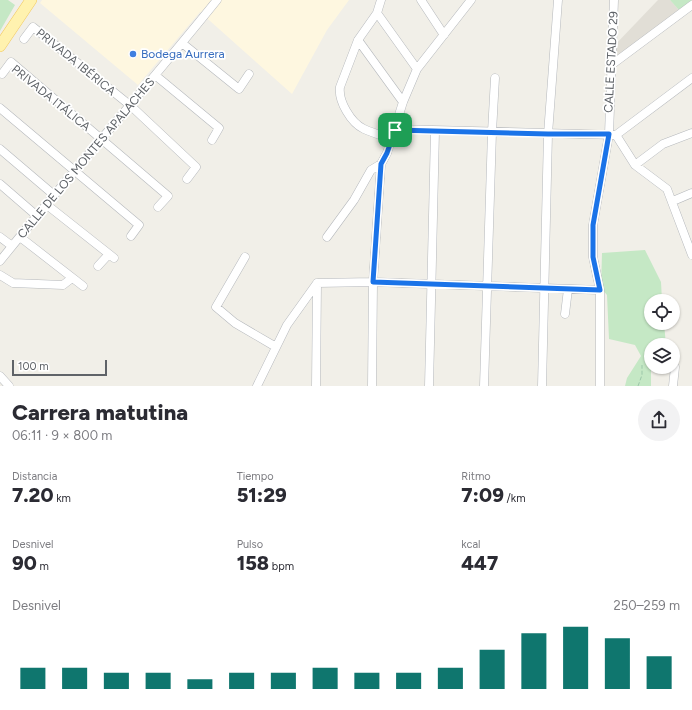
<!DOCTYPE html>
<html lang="es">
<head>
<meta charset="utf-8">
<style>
  :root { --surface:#fff; --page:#f2f2f3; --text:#2b2b33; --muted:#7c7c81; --accent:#0f766e }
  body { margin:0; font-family:Figtree,sans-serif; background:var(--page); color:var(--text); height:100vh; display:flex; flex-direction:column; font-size:15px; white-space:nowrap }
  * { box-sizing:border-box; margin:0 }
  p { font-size:13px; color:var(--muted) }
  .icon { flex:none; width:22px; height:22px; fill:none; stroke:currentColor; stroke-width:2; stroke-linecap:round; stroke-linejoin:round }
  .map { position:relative; height:386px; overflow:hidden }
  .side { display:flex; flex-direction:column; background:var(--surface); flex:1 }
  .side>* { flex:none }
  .fabs { position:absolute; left:644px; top:294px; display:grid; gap:8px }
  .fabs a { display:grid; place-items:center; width:36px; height:36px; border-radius:50%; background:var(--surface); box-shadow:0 1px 3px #0004; font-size:20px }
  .scale { position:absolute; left:12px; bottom:10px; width:95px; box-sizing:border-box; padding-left:4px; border:2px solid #5f6368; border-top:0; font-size:11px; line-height:14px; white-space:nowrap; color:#5f6368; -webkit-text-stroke:3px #fff; paint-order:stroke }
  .pin { position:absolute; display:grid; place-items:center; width:34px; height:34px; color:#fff; margin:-17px; border-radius:8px; box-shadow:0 2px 6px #0006 }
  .round { display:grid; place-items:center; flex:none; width:42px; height:42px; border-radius:21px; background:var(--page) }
  .head { display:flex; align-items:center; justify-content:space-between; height:68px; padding:0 12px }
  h1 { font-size:22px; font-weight:800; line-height:30px }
  .stats { display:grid; grid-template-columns:repeat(3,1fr); gap:6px; height:68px; padding:4px 12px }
  .stats div { display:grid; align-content:center }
  .stats b { font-size:20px; font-weight:800 }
  .stats small { font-size:11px; font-weight:400 }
  .stats p { font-size:11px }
  .chart { height:112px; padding:8px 12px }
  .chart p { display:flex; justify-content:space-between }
  .chart svg { width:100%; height:72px; margin-top:4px; stroke:var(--accent); stroke-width:6 }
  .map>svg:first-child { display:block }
  .commercial { fill:#fef7e0 }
  .education { fill:#e1ded6 }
  .green { fill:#c5e8c5 }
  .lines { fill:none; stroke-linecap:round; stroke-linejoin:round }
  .minor-casing { stroke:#b5b8bc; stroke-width:9 }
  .major-casing { stroke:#f2c960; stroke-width:12 }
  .path { stroke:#9cc7a9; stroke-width:1; stroke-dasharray:4 2; stroke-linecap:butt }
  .minor { stroke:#fff; stroke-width:8 }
  .major { stroke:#fff2af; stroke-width:11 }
  .route-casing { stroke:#fff; stroke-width:8 }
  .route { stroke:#1a73e8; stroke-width:5 }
  .shop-dot { fill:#3f7fe0; stroke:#fff; stroke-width:1.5 }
  .labels { text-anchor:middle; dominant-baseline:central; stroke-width:3.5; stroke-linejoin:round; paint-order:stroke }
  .shop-label { font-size:12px; fill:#366cbe; stroke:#fff; text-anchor:start }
  .street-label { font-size:12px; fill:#5f6368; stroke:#fff }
</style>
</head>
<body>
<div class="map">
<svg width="692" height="386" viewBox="0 0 692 386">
  <rect width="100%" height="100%" fill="#f1efe8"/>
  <!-- commercial -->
  <path class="commercial" d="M42,0H349L327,30L292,94L200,12L138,85L40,3Z"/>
  <!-- education -->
  <path class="education" d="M658,0H670L679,10L610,67L614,46Z"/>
  <!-- green -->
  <path class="green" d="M0,0H8L15,5L0,31Z
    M670,0H692L679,10Z
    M645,250L661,282L662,301H651V323H664L666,345H651V386H625L627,378L641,356L635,345L609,339L607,295L601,288L602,253Z"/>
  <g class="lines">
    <defs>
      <path id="minor" d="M381,0L377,13L358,40L340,87C338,101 351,123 364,129C373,133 383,136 392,139
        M421,0L444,35
        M377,13L417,69
        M24,39L33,27L131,106L196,167L187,179
        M358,40L403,102
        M182,43L239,89L249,74
        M610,66L692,5
        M2,74L11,62L168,196L158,207
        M155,75L219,128L212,140
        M0,108L139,225L131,236
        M395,129L616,135
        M616,135L635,165L667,189L692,255
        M616,135L692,78
        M0,149L54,195
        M635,165L663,144L692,133
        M0,184L37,216
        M673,201L692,193
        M47,205L114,258
        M0,237L12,246
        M20,237L83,286
        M327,237L354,200L371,170L381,164L387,153L403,102L417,69L471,0
        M245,257L216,307L235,323L276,347
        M0,261C71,173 146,88 217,0
        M98,266L109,254
        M0,275L13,283L63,285L72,278
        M317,283L373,282L600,290
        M565,314L568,289
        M0,376L9,386
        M257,386L287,325L317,283
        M316,386L317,283
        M372,386L373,282L381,164
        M429,386L435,131
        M484,386L492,132L495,78
        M542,386L548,134L558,0
        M600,386V290L593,257V225L609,134L614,0
        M673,386L675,367"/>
      <path id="major" d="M0,46L31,0"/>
    </defs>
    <!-- minor casing -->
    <use href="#minor" class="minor-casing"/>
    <!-- major casing -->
    <use href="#major" class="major-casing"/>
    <!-- path -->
    <path class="path" d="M638,386L642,375V365"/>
    <!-- minor -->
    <use href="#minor" class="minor"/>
    <!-- major -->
    <use href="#major" class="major"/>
  </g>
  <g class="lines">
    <defs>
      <path id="route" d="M395,130L548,134H609L593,225V257L600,290L373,282L381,164L387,153Z"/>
    </defs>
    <!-- route casing -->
    <use href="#route" class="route-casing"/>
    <!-- route -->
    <use href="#route" class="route"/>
  </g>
  <!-- markers -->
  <circle class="shop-dot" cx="133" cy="54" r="4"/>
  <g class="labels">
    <!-- shop labels -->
    <g class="shop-label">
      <text x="141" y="54">Bodega Aurrera</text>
    </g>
    <!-- street labels -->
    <g class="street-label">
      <text transform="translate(76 62) rotate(39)">PRIVADA IBÉRICA</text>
      <text transform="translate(611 62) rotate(-87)">CALLE ESTADO 29</text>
      <text transform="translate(51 98) rotate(39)">PRIVADA ITÁLICA</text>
      <text transform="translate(86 158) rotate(-50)">CALLE DE LOS MONTES APALACHES</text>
    </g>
  </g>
</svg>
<div class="fabs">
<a><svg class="icon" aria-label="locate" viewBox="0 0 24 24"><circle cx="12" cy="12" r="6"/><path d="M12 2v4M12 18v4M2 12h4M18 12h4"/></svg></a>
<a><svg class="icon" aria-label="layers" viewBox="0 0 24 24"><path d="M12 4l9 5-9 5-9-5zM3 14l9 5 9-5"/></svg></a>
</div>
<div class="scale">100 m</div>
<div class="pin" style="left:395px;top:130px;background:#1e9e55"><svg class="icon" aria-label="arrive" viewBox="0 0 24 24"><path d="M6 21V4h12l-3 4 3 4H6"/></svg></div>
</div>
<section class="side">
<div class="head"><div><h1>Carrera matutina</h1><p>06:11 · 9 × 800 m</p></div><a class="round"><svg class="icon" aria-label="share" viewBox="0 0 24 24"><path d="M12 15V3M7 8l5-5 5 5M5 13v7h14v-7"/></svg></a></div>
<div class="stats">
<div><p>Distancia</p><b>7.20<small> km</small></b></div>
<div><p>Tiempo</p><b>51:29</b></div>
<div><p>Ritmo</p><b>7:09<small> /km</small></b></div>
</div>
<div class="stats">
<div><p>Desnivel</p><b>90<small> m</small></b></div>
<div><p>Pulso</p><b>158<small> bpm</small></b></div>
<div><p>kcal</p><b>447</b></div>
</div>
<div class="chart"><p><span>Desnivel</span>250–259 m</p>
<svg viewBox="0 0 160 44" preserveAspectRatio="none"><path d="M5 44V31M15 44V31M25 44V34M35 44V34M45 44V38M55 44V34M65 44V34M75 44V31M85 44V34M95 44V34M105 44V31M115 44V20M125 44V10M135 44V6M145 44V13M155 44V24"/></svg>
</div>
</section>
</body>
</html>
